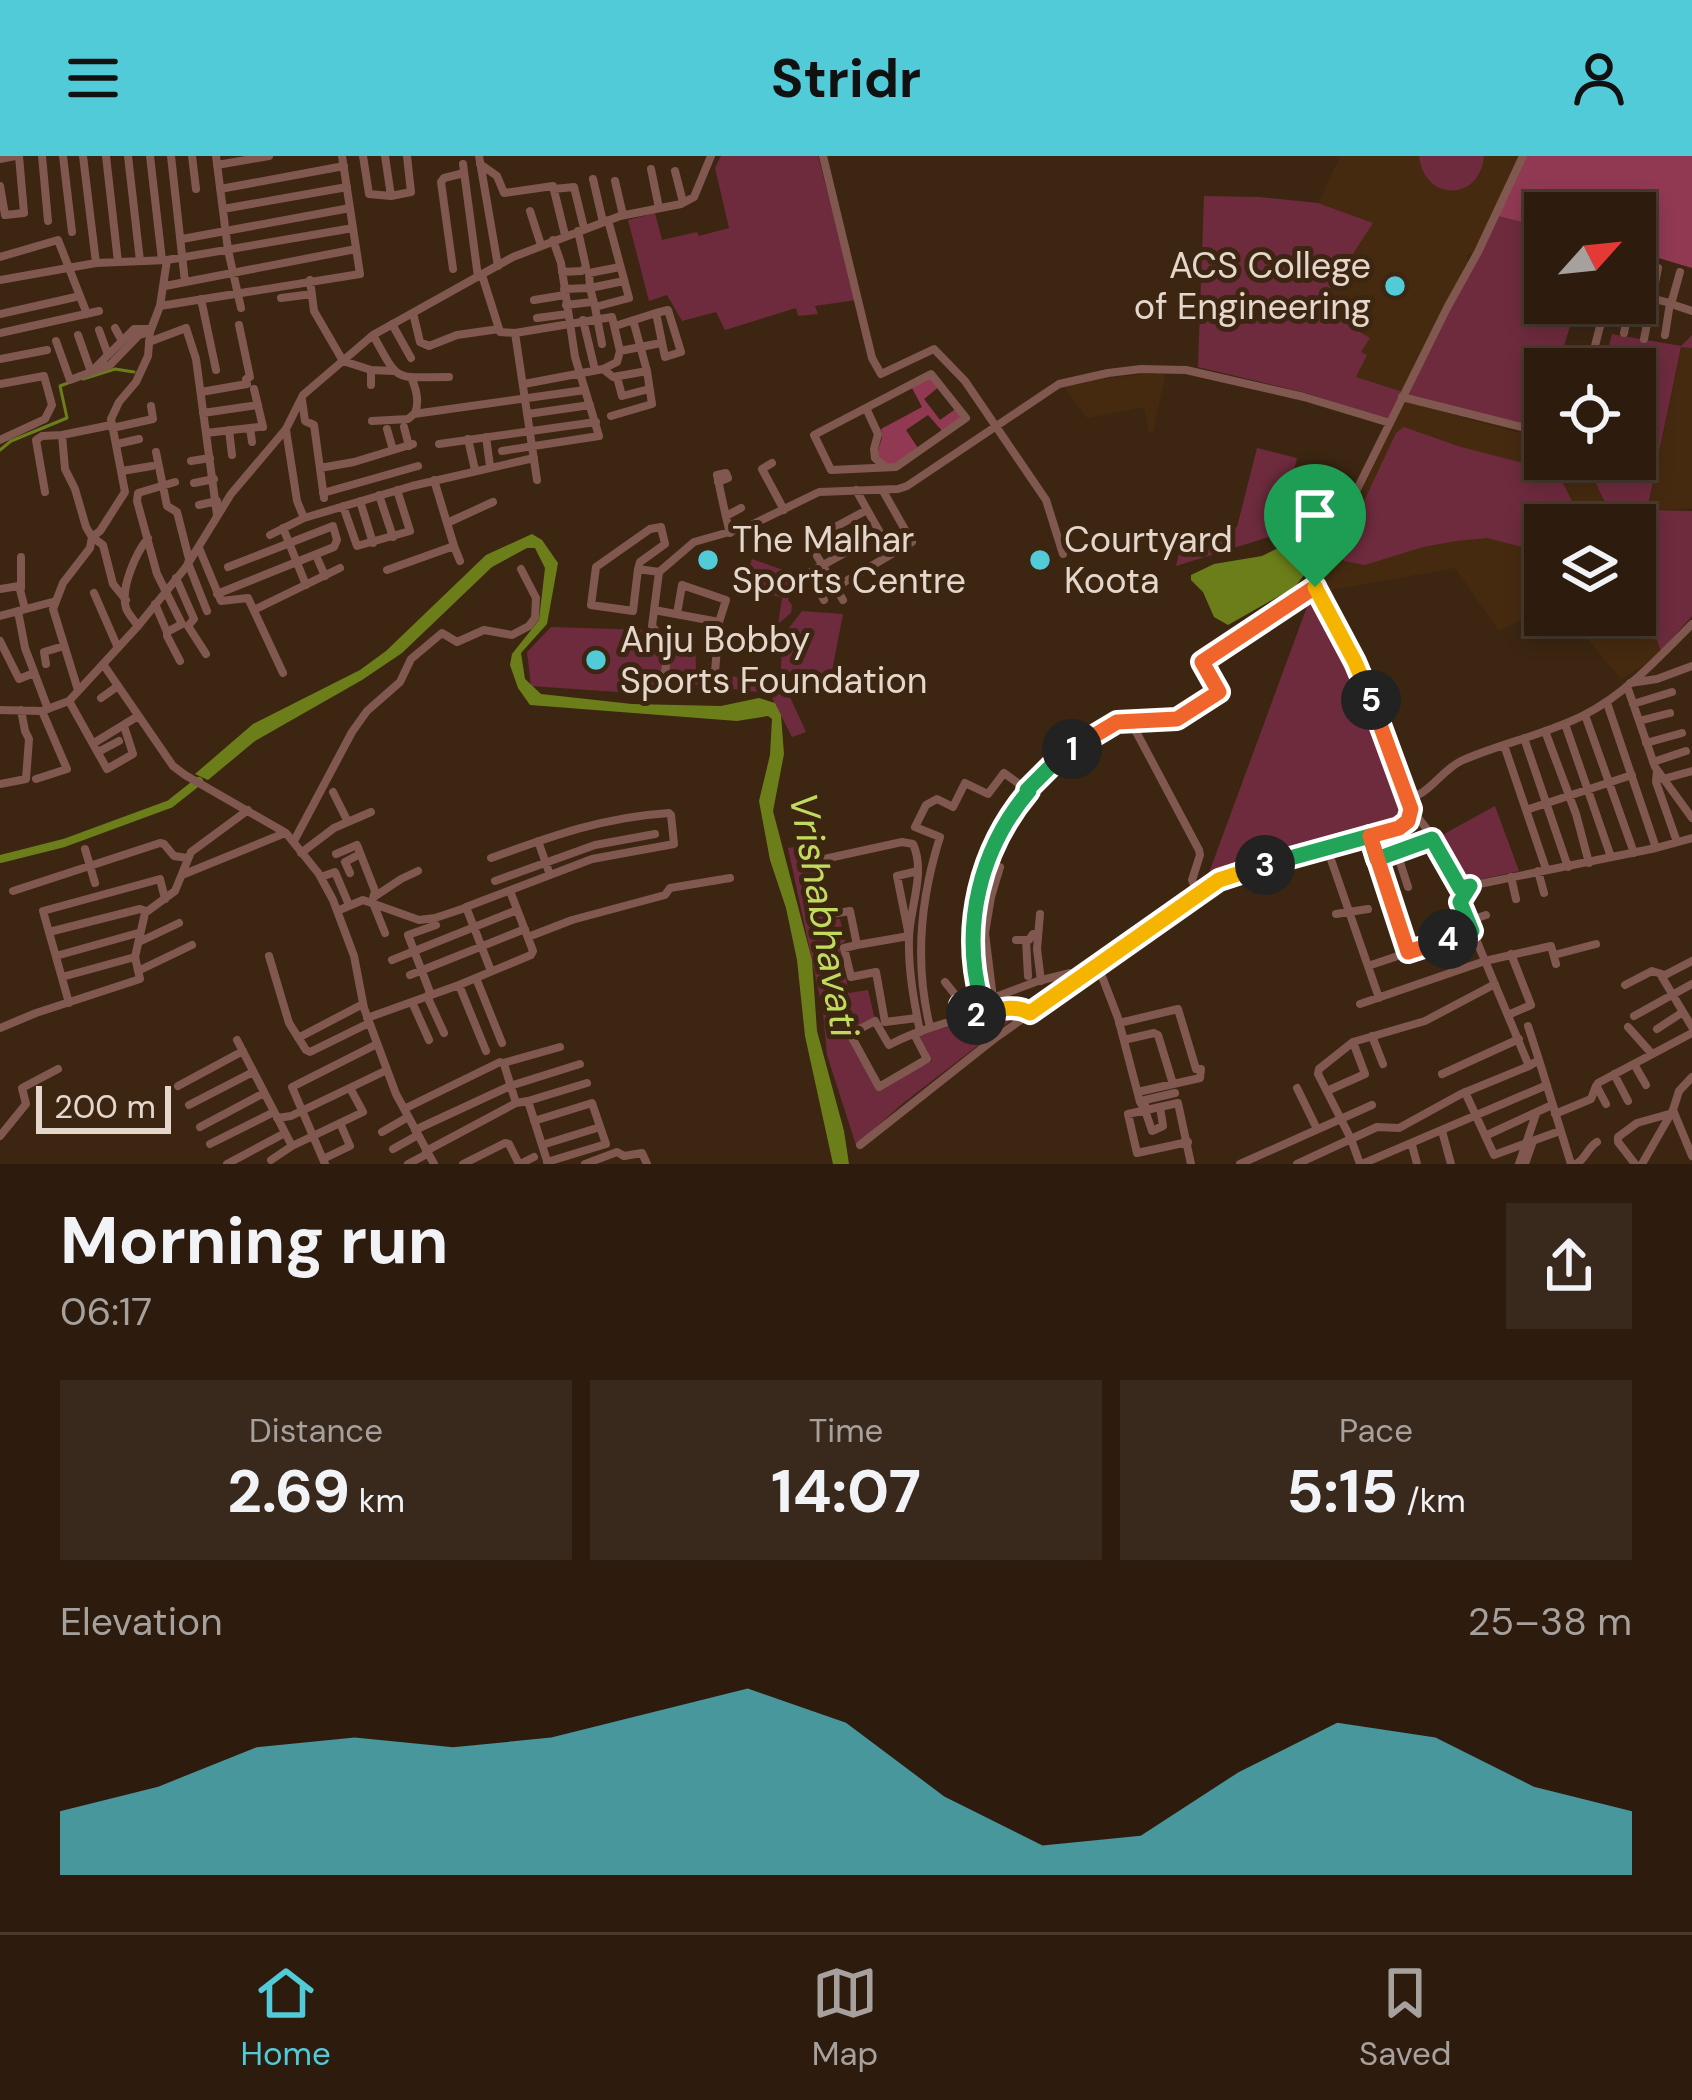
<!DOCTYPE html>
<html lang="en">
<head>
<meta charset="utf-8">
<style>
  :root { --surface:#2d1c0e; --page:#39291c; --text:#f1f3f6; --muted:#a7a19e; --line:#483a2e; --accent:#52cbd9 }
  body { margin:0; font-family:"DM Sans",sans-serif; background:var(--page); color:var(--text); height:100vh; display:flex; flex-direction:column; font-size:45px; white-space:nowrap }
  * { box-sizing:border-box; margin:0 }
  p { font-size:39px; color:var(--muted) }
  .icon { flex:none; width:66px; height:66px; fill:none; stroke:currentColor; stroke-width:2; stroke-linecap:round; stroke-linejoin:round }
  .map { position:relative; height:1008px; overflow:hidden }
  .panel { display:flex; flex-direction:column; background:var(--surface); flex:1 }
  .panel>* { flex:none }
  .needle { width:78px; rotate:63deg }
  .tools { position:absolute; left:1524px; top:36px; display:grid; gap:24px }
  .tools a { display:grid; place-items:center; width:132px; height:132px; border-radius:0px; background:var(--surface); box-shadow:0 6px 18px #0003,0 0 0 3px var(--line); font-size:60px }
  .scale { position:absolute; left:36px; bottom:30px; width:135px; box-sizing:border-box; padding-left:12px; border:6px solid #e5d7cb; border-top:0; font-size:33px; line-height:42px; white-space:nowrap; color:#e5d7cb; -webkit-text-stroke:9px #3c2612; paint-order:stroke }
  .pin { position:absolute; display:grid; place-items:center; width:102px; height:102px; color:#fff; margin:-123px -51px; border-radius:50% 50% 50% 0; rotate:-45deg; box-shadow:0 0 12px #0007 }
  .pin .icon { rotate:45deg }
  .km { position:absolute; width:60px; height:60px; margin:-30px; border-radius:50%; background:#222; color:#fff; font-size:33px; line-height:60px; text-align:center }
  .round { display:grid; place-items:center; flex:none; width:126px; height:126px; border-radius:0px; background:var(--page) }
  .overview { display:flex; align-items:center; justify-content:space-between; height:204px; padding:0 60px }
  h1 { font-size:66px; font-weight:700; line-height:90px }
  .stats { display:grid; grid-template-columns:repeat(3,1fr); gap:18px; height:204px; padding:12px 60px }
  .stats div { display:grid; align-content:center; border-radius:0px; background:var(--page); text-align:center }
  .stats b { font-size:60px; font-weight:700 }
  .stats small { font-size:33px; font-weight:400 }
  .stats p { font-size:33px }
  .chart { height:336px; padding:24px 60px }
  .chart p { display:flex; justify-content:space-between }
  .chart svg { width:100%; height:216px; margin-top:12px; fill:var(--accent); opacity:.7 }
  header { display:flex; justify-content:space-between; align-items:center; height:156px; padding:0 60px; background:var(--accent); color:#111; font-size:54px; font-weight:700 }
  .menu { display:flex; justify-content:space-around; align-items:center; height:168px; border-top:3px solid var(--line); background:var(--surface); font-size:33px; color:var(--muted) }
  .menu a { display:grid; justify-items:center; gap:6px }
  .menu .selected { color:var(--accent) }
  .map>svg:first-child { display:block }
  .built { fill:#452a10 }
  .green { fill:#6e2b3e }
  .forest { fill:#913953 }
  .water { fill:#6c7e19 }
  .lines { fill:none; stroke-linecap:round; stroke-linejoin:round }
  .stream { stroke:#6c7e19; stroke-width:3 }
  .river { stroke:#6c7e19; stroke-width:8 }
  .minor { stroke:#80584f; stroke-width:8 }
  .split-1-casing { stroke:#fff; stroke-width:24 }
  .split-2-casing { stroke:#fff; stroke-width:24 }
  .split-3-casing { stroke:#fff; stroke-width:24 }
  .split-4-casing { stroke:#fff; stroke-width:24 }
  .split-5-casing { stroke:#fff; stroke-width:24 }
  .split-6-casing { stroke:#fff; stroke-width:24 }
  .split-1 { stroke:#f0652b; stroke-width:15 }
  .split-2 { stroke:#22a559; stroke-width:15 }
  .split-3 { stroke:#f5b400; stroke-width:15 }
  .split-4 { stroke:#22a559; stroke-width:15 }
  .split-5 { stroke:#f0652b; stroke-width:15 }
  .split-6 { stroke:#f5b400; stroke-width:15 }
  .poi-dot { fill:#52cbd9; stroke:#3c2612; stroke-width:4.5 }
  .labels { text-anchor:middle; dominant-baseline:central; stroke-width:10; stroke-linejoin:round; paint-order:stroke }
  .poi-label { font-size:36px; fill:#e5d7cb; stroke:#3c2612; text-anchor:start }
  .water-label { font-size:39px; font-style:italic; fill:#c1db5f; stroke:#3c2612 }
</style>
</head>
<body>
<header><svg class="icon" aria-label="menu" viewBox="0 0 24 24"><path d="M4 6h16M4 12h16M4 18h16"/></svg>Stridr<svg class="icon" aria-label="person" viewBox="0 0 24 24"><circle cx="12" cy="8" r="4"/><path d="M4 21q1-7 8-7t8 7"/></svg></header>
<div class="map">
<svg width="1692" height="1008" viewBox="0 0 1692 1008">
  <rect width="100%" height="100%" fill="#3c2612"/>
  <!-- built -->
  <path class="built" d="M1340,0H1521L1476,96L1466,99L1470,107L1403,236L1356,221L1366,200L1318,151L1372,67L1318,47Z
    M1682,190L1692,192V352L1647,355Z
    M1166,216L1153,276H1149L1144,251L1087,262L1064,231L1109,222Z
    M1403,245L1538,282L1545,286V303H1584L1616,369H1545V452L1499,475L1455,412L1326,435L1322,428L1341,369Z
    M1635,423L1661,495L1647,508L1621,523L1567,459H1635Z"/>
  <!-- green -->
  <path class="green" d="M721,0H818L856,144L815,150L818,158L798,160L796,152L725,174L716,156L682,165L667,139L649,145L628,64L655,57L662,84L697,76L699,80L729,72L715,12Z
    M1419,0H1484C1480,46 1424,46 1419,0Z
    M1204,40L1260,41L1318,47L1373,67L1318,151L1370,182L1361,196L1367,199L1356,221L1403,236L1387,264L1306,237L1198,211Z
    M1498,60L1545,72V111L1532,155L1572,164L1557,213H1545V252L1539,273L1407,239Z
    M1612,178L1681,190L1692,179V192L1681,191L1647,354L1692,355V460L1661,495L1635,423V369H1616L1584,303H1635V213H1603Z
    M1404,271L1461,291L1547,313L1563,327L1576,353L1569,369H1545V385L1522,391L1487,382L1456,385L1423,391L1365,409L1344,405L1342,401L1347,381L1396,277Z
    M1257,292L1297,302L1278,378L1176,410L1181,389L1237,371Z
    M752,403L797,419L788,444L792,449L791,457L778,468L782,442L743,429Z
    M1311,440L1354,513L1402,646V664L1229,714L1206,725Z
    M802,455L843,458L831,520L789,539L806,576L792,581L767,532L781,514L782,481Z
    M551,471L650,474C668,495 667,520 646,538L531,530L527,496Z
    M668,476L695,479L696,515L758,524V536L665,525L670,502L661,478Z
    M1495,650L1519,715L1464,727L1459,726L1435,683Z
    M809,689L825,764L840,763L845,786L839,789L849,837L868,834L875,864L845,874L878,934L932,905L919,878L1006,858L1011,864L902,948L856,989L827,899L823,856L788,692Z"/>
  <!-- forest -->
  <path class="forest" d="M1527,0H1692V112L1635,95V57H1545V72L1498,60Z
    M931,220L940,230L924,243L940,264L957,252L964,262L944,277L928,259L906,274L918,292L896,309H886L878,302C876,291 885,284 881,273L922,251L911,230Z"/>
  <!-- water -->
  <path class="water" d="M532,378L542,384L558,407L547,468L521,497L525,523L541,538L632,548L721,550L759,542L775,547L781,559L784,598L773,655L812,804L817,875L844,975L849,1008H833L805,880L797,804L786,752L770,704L759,645L770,599L772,563L768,560L737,565L530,549L518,532L510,509L512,498L539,464L545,412L535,392H527L492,411L402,497L362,524L255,585L208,624L195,618L253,568L360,514L386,495L486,399Z
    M1321,378L1310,395L1304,419L1295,431L1228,469L1214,461L1203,436L1191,424V419L1214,408L1262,400L1300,381Z"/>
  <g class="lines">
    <!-- stream -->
    <path class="stream" d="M83,223L115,213L134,216
      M0,294L11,285L67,262L60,230L68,227"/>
    <!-- river -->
    <path class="river" d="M0,703L64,687L170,648L199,625"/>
    <!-- minor -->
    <path class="minor" d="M42,0L48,65
      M63,0L72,76
      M83,0L96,107
      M106,0L118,106
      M128,0L140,105
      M150,0L162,104
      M171,0L185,126
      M192,0L196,33
      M216,0L228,94L241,152
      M363,0L369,38L391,40L385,0
      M479,0L498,110
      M823,0L872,202L881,218L934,193L965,225L1046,344L1063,398
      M0,3L15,0
      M463,8L478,121
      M480,8L497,20L504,37L553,30L565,79
      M217,9L269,0
      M651,13L659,52
      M675,15L683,46
      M593,23L603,66
      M615,25L623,59
      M0,30L5,59L24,57L19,0
      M220,33L344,10
      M554,33L574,31L584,72
      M391,40L411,36L407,0
      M223,53L347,31
      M530,55L541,89
      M182,83L350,52
      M0,101L58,84L87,158
      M453,113L441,26L444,22L464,17
      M562,116L582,115L586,111L578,75
      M1680,116L1671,148L1692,155
      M482,119L500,176L515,177L612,161L620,195L661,187
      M0,124L96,107L167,104L353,72
      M310,124L314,155L343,205L371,214
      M1635,124L1639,104
      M165,130L356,93
      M564,133L590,132L589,117L620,111
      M1635,138L1670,147L1665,179
      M281,142L312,138
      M201,143L216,214
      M534,144L565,139
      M566,149L592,146
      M160,150L360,118L342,0
      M595,151L590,132L624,125
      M413,157L420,186L429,190L457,179L499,173
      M0,158L80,140
      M537,162L568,158
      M583,164L595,214
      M392,168L411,202
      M615,170L656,157L665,201L681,196L668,154L656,157
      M115,172L122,185
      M99,174L108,199
      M0,177L99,155
      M515,177L537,324
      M1624,177L1630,147
      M78,179L91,216L134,173H150
      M373,179C400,228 393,221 449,221
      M1644,183L1658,112
      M56,185L70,224L110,209L139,179L150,176
      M149,186L186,172L196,203L217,359
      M602,188L595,151L629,142L608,64
      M0,203L47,194
      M603,213L613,221L647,215
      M1589,213L1606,147
      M931,218L966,262L896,311L831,314L814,279Z
      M411,221C416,232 420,245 415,257
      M617,221L622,240L649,233
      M0,228L44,220L52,249L45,263L0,284
      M524,228L603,213L617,206L620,195
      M371,229V214L393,215
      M254,233L263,271
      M201,236L247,228L246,223L250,221L239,169
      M1402,241L1545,277
      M302,244L305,265L314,269L324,342
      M866,252L878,278L874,293L875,302L885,311
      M203,257L258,249
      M528,258L590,249
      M611,260L652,248L647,215L633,164
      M372,265L408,263L414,258L585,234
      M111,269L62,279L65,313L75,333L86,371L92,381L103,389L113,428L126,444
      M404,271L409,290
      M112,272L153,263L151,250
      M250,272L252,286
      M387,273L393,294
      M229,274L232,299
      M286,274L297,345L304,362L412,330L534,302
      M206,277L259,271
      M486,281L490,310
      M468,283L475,314
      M117,288L139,283
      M439,288L596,266
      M502,295L599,280L575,201L561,107L553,84
      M156,296L167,350L177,356L189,403
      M191,305L210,302
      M772,307L762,313L784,354
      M320,312L354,306L413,288
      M122,315L152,310
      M434,324L447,367L493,346
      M718,326L728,322L726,317L717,319C721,338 725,358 730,377
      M194,327L214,323
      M856,334L892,398
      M45,336L36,284L42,280L62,279
      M323,337L418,310
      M379,339L393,381
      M360,345L373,387
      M199,349L217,345
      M343,350L357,390L410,375L397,334
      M726,360L741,352
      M837,370L867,354
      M283,372L306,429
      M270,379L304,362
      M454,390L460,405
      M199,392L221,445L248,442L283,517
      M817,400L843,444
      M21,401V432
      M318,404L325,420
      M188,407L207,455
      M638,413L633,455L591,449L596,411L650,373L661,371L665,388L640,406L638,413L659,416
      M387,414L454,390L447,367
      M176,422L194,463L188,470L206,498
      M836,431L912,386L883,335
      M0,433L19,430L25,453
      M94,437L118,492
      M217,438L334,391L337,384L333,370L228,411
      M824,444L809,417L880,377
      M155,448L167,476L182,468L157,418L137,345L138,337L175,326
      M254,454L340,412
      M654,454L719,466L715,516
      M18,455L25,492L48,553
      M677,458L682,429L726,444L719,466
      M0,460L56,445
      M138,470C134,464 128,458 126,452C120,432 136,397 148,382
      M167,476V480L180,505
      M0,485L19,523L34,517
      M46,508L44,496L64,490
      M103,508L173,610L185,619L286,677L319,718L333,744L354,800L364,852L396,938L434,1008
      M1630,527L1657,523L1692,510
      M1627,530L1655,611L1692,662
      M78,534L53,453L63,427L90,392L92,381L100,375L125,336L111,263L119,246L136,226L148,200L150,176L160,150L167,104
      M656,534C671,512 670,490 652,470L659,416L694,386L747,371L819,336L898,333L907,330L1059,228L1108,217L1141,213L1186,214L1304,241L1390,267
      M101,542L118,530
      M69,545L107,613L133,598L124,570
      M1607,547L1656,692L1692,682
      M1633,548L1672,536
      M0,554L42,555L69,545L138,470L186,411L231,338L286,273L303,239L373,179L513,101L620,60L681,48L694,41L711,0
      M1585,559L1634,697
      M1134,564L1132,568L1199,694L1200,699L1192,724L1198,739
      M1639,565L1670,557
      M1565,568L1611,701
      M1545,575L1576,658L1589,707
      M1524,582L1568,711
      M94,587L138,560
      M1646,587L1682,577
      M1504,589L1546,713
      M98,596L119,585
      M1653,606L1686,595
      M1657,615L1656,626L1677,686
      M36,623L67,613L42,555
      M1663,623L1692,615
      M0,628L26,623L29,583L25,575L21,554
      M1027,634L1056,604L1117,566L1177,563L1219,536L1202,505L1315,431
      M333,636L348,666
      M1408,642C1428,640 1442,614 1461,605C1501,587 1545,579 1584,559C1626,538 1659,501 1692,468
      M1412,654L1426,672L1460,732L1656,692
      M1526,654L1632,619
      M1370,680L1408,797
      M294,685L352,576L367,555L400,526L411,503L442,477L457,486L484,474L512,479L529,470L535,462L536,442L521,413
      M538,685L550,719
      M1327,692L1379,842
      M85,693L95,727
      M301,697L334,672L371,656
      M1397,697L1408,731
      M336,698L357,689L375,735L372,746
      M1377,703L1432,683
      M1000,711L991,741L985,777L993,842L1038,825L1070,817L1078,823
      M1538,715L1544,737
      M350,717L345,706L360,698
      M182,719L285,677
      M321,721L335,716L349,749
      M1511,721L1516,743
      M495,725L595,689L655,678
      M1470,730L1460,745L1529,910L1539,904L1571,1008
      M13,735L160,687L164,688L174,700L187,702
      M374,741L401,723L418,715
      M373,747L385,777
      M337,755L363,744L419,764L435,762L465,752
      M1040,758L1037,793L1041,825
      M1336,758L1368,753
      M1468,765L1486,759
      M49,776L140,753L146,755
      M528,781L572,764L665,739L670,732L730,722
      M1016,784H1029L1033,778H1038
      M1026,784L1028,820
      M857,789L909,780L897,720L918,715
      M1554,799L1596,788
      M56,800L138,777L141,785L179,767
      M269,800L289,867L306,894L310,896L369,867
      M392,804L517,754
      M1098,810L1118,862L1140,946L1145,954V944L1175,937
      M1368,810L1472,775
      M138,815L192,789
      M491,815L466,751L592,703L674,688L671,659L669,657C604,661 552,680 491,702
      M410,819L525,773
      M62,821L135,801
      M1662,821L1692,871
      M476,822L502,887
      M945,826L957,841L979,836
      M459,829L486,895
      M1625,829L1652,815L1665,819L1692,805
      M431,839L408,779L436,769
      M427,840L444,877
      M412,846L429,884
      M69,847L43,755L160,723L165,743
      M1360,848L1485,805L1551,790L1556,808
      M1508,859L1531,849L1511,798
      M1634,860L1692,828
      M367,862L459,829L531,799L533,795L510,735
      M917,862L885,866L876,816L851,821L844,792L857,789L850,755L826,759L815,705L902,686L913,688C926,716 910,751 909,781C908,814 914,845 920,876
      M1119,867L1178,853L1196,913H1201L1200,922L1142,935
      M1528,870L1539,904
      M930,871C914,806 920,744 940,681L915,671L926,649L937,643L953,651L965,627L988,638L1004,617L1029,635C979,694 963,769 981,844L960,849L962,862
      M1628,871L1652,898
      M0,872L36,857L140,823L135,801L145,757L175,735L191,696L248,654
      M1657,873L1683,856
      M914,878L927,903L879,931L850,878L875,865L889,889C927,869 968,861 1010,852L1017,851L1030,857
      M1372,880L1383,908
      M298,882L363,848
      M1128,883L1154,877L1158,879L1173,928
      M237,884L292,990L363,956L350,932
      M503,907L560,891
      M1634,908L1646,929
      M1442,918L1519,883
      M1614,918L1628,945
      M178,930L243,895
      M1297,932L1317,973
      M1327,935L1365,918L1353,886
      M1465,936L1494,999L1560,975
      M528,945L587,927
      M1606,948L1597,931L1598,927L1692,877
      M189,949L253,916
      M404,953L500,906L504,908L516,947
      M1145,954L1152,975L1163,970L1160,951
      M1673,954L1692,1000
      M1555,958L1591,943L1596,930
      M277,962L291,960L387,914
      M534,965L592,947L606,988L547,1006
      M200,971L264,937
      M415,974L510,930L580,908
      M1442,975L1451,1008
      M382,976L408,961
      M0,980L26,948L22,932L58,913
      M1485,980L1552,949
      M1188,986L1137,997L1128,958L1178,947L1191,1008
      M210,988L274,956
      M542,989L600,971
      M860,989L994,883L1219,724L1399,672L1408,665L1411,653L1408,642L1355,506L1317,436L1315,418L1447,152L1478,96L1523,0
      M1412,989L1417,1008
      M393,993L418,979
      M426,995L516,947L528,945L548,1008
      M323,1003L350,990L340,967
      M271,1004L292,990
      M227,1008L285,977
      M325,1008L292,931L377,888
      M408,1008L427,998
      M463,1008L505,987L509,988L519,1008
      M520,1008L534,1001
      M585,1008L617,996L624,1000L642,997L647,1008
      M1240,1008L1372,949
      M1297,1008L1377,971L1399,972L1461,938L1529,910
      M1360,1008L1351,983L1318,918L1319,913L1353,886L1425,865L1495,828
      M1362,1008L1547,929
      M1519,1008L1536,958
      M1525,1008L1532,988
      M1576,1008C1586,1003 1587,992 1597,986
      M1635,1008L1618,986V981L1637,967L1669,958
      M1642,1008L1673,954L1679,935L1692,921"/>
  </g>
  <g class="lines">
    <defs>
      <path id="split-1" d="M1072,593L1117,566L1177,563L1219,536L1202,506L1315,431"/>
      <path id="split-2" d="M976,859L962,862L960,849L981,844C961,770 980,693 1029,635L1027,634L1057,604L1072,593"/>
      <path id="split-3" d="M976,859C995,855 1013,847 1030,857L1219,724L1265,709"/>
      <path id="split-4" d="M1265,709L1370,680L1377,703L1432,683L1460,732L1470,730L1460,746L1472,775L1448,783"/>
      <path id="split-5" d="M1371,544L1411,653L1408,665L1399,672L1370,680L1408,796L1448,783"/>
      <path id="split-6" d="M1315,431L1355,506L1371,544"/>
    </defs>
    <!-- split-1 casing -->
    <use href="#split-1" class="split-1-casing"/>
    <!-- split-2 casing -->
    <use href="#split-2" class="split-2-casing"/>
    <!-- split-3 casing -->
    <use href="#split-3" class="split-3-casing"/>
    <!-- split-4 casing -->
    <use href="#split-4" class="split-4-casing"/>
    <!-- split-5 casing -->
    <use href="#split-5" class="split-5-casing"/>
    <!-- split-6 casing -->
    <use href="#split-6" class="split-6-casing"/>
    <!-- split-1 -->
    <use href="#split-1" class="split-1"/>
    <!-- split-2 -->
    <use href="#split-2" class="split-2"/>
    <!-- split-3 -->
    <use href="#split-3" class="split-3"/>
    <!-- split-4 -->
    <use href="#split-4" class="split-4"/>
    <!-- split-5 -->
    <use href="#split-5" class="split-5"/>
    <!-- split-6 -->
    <use href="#split-6" class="split-6"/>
  </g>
  <!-- markers -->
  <g class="poi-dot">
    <circle cx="1395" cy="130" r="12"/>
    <circle cx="708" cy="404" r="12"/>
    <circle cx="1040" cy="404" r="12"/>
    <circle cx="596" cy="504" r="12"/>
  </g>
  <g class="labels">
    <!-- poi labels -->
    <g class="poi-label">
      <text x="1371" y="109" text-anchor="end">ACS College<tspan x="1371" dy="41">of Engineering</tspan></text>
      <text x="732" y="383">The Malhar<tspan x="732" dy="41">Sports Centre</tspan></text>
      <text x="1064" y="383">Courtyard<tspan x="1064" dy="41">Koota</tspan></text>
      <text x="620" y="483">Anju Bobby<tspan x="620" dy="41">Sports Foundation</tspan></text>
    </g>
    <!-- water labels -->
    <g class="water-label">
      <text transform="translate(824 759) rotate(80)">Vrishabhavati</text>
    </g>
  </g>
</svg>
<div class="tools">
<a><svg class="needle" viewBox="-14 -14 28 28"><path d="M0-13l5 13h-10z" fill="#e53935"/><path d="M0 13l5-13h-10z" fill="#a7a19e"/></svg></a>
<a><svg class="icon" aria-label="locate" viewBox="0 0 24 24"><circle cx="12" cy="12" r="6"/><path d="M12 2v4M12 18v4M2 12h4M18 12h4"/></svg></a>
<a><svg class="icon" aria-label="layers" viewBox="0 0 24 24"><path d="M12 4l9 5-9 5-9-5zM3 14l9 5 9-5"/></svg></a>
</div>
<div class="scale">200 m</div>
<div class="pin" style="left:1315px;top:431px;background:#1e9e55"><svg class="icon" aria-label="arrive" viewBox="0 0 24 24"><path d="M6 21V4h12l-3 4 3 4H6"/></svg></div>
<b class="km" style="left:1072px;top:593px">1</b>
<b class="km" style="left:976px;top:859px">2</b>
<b class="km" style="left:1265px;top:709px">3</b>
<b class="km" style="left:1448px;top:783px">4</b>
<b class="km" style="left:1371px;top:544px">5</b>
</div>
<section class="panel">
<div class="overview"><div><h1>Morning run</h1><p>06:17</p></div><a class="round"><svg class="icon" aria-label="share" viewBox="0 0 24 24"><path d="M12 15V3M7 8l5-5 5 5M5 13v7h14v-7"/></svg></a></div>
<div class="stats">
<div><p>Distance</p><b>2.69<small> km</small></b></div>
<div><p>Time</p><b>14:07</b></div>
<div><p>Pace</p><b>5:15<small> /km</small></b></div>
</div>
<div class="chart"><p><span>Elevation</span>25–38 m</p>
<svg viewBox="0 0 160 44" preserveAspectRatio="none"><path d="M0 44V31L10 26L20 18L30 16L40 18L50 16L60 11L70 6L80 13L90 28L100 38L110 36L120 23L130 13L140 16L150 26L160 31V44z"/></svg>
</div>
</section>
<nav class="menu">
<a class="selected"><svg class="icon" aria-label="home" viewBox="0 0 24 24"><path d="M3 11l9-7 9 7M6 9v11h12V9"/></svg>Home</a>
<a><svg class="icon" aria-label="map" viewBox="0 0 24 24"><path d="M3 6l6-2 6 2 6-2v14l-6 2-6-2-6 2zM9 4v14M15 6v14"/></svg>Map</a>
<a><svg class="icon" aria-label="saved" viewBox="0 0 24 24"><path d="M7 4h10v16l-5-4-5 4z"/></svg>Saved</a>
</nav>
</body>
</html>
